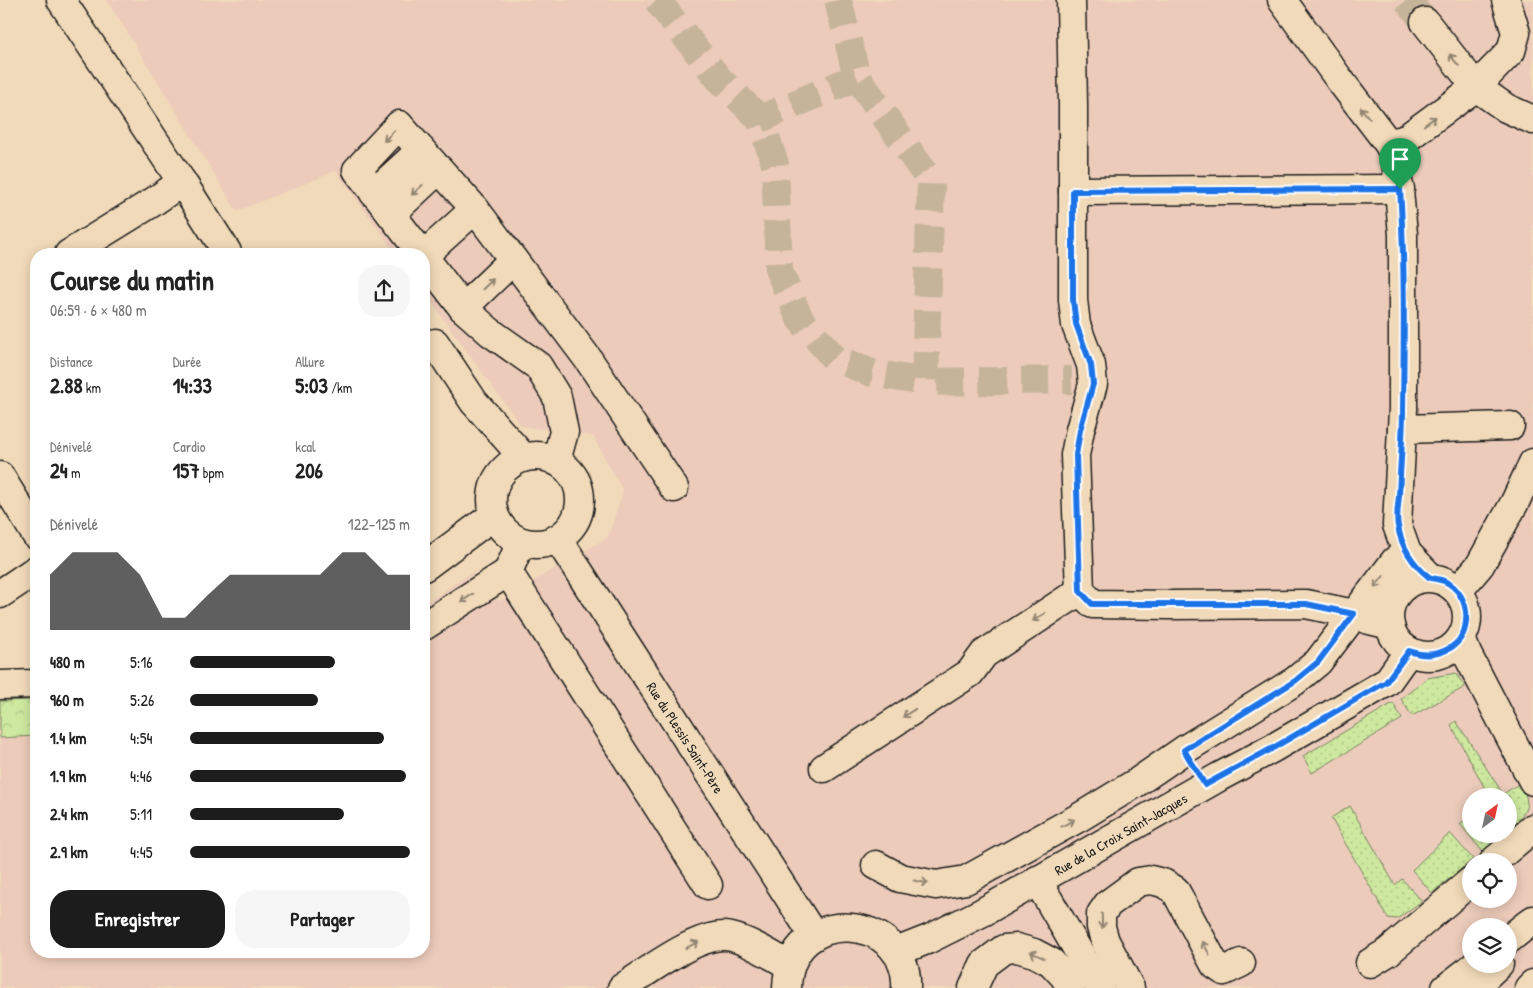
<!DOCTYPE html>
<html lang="fr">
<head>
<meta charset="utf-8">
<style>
  :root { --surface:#fff; --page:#f6f6f6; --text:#222; --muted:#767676; --accent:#1c1c1c }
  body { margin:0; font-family:"Patrick Hand",sans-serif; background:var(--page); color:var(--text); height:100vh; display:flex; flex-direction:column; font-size:19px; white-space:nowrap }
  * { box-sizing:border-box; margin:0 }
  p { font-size:16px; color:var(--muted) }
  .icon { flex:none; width:28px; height:28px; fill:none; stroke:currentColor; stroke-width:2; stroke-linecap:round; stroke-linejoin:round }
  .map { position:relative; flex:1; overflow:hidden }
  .details { position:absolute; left:30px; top:248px; width:400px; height:710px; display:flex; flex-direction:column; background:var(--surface); border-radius:20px; box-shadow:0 2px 12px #0003 }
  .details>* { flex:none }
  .needle { width:32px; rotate:33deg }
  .tools { position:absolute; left:1462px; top:788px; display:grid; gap:10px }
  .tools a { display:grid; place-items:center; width:55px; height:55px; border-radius:50%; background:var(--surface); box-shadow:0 2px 12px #0003; font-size:25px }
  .pin { position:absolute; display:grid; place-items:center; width:42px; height:42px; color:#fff; margin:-51px -21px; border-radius:50% 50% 50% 0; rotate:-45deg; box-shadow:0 0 5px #0007 }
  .pin .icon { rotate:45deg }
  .round { display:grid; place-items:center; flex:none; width:52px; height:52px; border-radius:20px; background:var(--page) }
  .overview { display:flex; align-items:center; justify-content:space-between; height:85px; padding:0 20px }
  h1 { font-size:28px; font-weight:700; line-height:38px }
  .metrics { display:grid; grid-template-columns:repeat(3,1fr); gap:8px; height:85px; padding:5px 20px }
  .metrics div { display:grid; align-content:center }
  .metrics b { font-size:21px; font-weight:700 }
  .metrics small { font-size:14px; font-weight:400 }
  .metrics p { font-size:14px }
  .chart { height:140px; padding:10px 20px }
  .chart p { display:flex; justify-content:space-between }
  .chart svg { width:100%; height:90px; margin-top:5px; fill:var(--accent); opacity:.7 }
  .primary-button { display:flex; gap:10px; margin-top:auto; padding:10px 20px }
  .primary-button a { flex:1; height:58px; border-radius:20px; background:var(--accent); color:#fff; font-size:20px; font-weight:700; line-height:58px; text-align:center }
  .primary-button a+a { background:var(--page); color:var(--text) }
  ul { padding:0 20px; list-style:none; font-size:16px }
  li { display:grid; grid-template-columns:80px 60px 1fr; align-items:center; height:38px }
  li i { height:12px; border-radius:6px; background:var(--accent) }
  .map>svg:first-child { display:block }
  .built { fill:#eccbba; fill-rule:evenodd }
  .grass { fill:url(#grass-dots); stroke:#75825e }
  .forest { fill:url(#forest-crowns); stroke:#75825e }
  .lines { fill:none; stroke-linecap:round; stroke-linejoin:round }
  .minor-tunnel { stroke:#c6b49a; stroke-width:28; stroke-dasharray:28 14; stroke-linecap:butt }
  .minor-casing { stroke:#1c1c1c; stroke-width:31 }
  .major-casing { stroke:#1c1c1c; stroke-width:31 }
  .highway-casing { stroke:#1c1c1c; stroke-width:31 }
  .minor { stroke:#f1dab9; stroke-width:28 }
  .major { stroke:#f1dab9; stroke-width:28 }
  .highway { stroke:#f1dab9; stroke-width:28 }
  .oneway { stroke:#918472 }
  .route-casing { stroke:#fff; stroke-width:10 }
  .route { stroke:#1a73e8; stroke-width:6 }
  .labels { text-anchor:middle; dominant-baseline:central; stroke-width:4; stroke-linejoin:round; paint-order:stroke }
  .street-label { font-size:14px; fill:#1c1c1c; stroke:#f1dab9 }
</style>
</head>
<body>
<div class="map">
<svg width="1533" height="988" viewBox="0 0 1533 988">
  <defs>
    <pattern id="grass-dots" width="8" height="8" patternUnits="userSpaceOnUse" patternTransform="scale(1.25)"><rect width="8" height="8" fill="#cee99f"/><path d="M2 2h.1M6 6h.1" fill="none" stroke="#b0c788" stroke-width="1.8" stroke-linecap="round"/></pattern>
    <pattern id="forest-crowns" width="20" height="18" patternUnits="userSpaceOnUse" patternTransform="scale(1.25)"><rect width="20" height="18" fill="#cee99f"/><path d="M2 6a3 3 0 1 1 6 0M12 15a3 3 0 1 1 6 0" fill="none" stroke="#b0c788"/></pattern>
  </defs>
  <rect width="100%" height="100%" fill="#f1dab9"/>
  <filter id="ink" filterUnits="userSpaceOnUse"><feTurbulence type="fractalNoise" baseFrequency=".02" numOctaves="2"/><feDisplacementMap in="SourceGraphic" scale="10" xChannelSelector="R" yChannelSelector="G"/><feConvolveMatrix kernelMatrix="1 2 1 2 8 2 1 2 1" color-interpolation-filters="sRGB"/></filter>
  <g filter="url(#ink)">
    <!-- built -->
    <path class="built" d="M106,0H1533V988H0V738L36,736V951H424V605L472,572L500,601L608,537L623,491L593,436L521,426L424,292V254H396L336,171L237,211L119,19ZM1471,796H1509V834H1471ZM1471,861H1509V899H1471ZM1471,926H1509V964H1471Z"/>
    <!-- grass -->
    <path class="grass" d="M1456,673L1465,687L1412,716L1401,699L1427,678Z
      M1393,703L1402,719L1312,773L1303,756Z
      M1456,721L1503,794L1520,783C1533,805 1526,813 1509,829V796H1489L1451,725Z
      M1350,806L1395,885L1402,879L1422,901L1397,919L1388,918L1331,818Z
      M1471,814V834H1504L1483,852L1460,824Z
      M1450,833L1473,859L1432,893L1412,870Z"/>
    <!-- forest -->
    <path class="forest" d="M36,700V736L0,738V701Z"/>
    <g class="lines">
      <!-- minor-tunnel -->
      <path class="minor-tunnel" d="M657,0L719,79L760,119
        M838,0L857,77L931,182L925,382L1072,380
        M1407,0L1425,22
        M857,77L760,119L775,164L779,271L800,319L834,358L872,373L925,382"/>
      <defs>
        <g id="minor">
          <path d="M61,0L182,182L153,202L69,254"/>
          <path d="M1071,0L1073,105V300L1076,325L1091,365L1093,384L1080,430L1075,455L1080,591L1093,604L1170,605L1306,604L1354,614L1369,620L1390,625"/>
          <path d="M1282,0L1339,79L1388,143L1396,158L1403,234V409L1397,525L1407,553L1430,577"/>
          <path d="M1425,22L1476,87L1506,108L1533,120"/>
          <path d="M1388,143L1404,140L1476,87L1511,51L1516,33L1506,0"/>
          <path d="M421,150L399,125L357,170L422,254"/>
          <path d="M182,182L227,252"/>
          <path d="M1073,191L1400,189"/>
          <path d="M374,193L421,150L433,163"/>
          <path d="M391,214L439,169L475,209L588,359L674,488"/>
          <path d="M424,255L475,209"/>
          <path d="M424,257L463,308L490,332L538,366L557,397L564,432L556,461"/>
          <path d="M463,308L513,260"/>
          <path d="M435,343L474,402L523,457"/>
          <path d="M1402,429L1510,426"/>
          <circle cx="536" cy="500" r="44"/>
          <path d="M0,476L36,535"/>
          <path id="s1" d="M558,539L814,936"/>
          <path d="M521,542L508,572L708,885"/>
          <path d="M424,567L494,515"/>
          <circle cx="1428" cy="617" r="39"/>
          <path d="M1458,591L1480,565L1515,502L1533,463"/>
          <path d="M0,594L36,570"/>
          <path d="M424,626L508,572"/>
          <path d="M1461,638L1467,654L1533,781"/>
          <path d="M0,685L36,684"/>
          <path d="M824,768L970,673L984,654L1080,591"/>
          <path d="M1494,861L1533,828"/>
          <path d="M876,865L900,878L936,885L966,880L1080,817L1136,783L1184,750L1295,681L1318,662L1395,561L1407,553"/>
          <path d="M1037,880L1100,988"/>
          <path id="s2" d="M896,952L929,939L983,912L1219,777L1273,748L1387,682L1409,651"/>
          <path d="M1370,963L1388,952L1471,881"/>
          <path d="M622,988C648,971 694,936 724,936C741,936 775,957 790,966"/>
          <path d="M787,988C789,901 911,914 906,988"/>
          <path d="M973,988L984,964L1004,949L1017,948L1034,953L1051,962L1064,976L1071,988"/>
          <path d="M1130,988L1105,941L1101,927V914L1108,904L1138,882L1151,880L1163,883L1175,890L1215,965L1224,971L1241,963"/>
        </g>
        <path id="major" d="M1473,988L1499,964"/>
        <path id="highway" d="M1509,939L1533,920
          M1446,988L1477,964
          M1529,988L1533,984"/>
      </defs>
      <!-- minor casing -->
      <use href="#minor" class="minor-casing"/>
      <!-- major casing -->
      <use href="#major" class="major-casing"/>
      <!-- highway casing -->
      <use href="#highway" class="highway-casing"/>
      <!-- minor -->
      <use href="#minor" class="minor"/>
      <!-- major -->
      <use href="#major" class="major"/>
      <!-- highway -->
      <use href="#highway" class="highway"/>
    </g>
    <!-- one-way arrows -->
    <defs><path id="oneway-shaft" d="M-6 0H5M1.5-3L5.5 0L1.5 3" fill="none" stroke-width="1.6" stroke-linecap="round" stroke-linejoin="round" transform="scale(1.25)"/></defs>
    <g class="oneway">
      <use href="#oneway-shaft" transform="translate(1454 60) rotate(-128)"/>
      <use href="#oneway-shaft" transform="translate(1365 113) rotate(-128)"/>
      <use href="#oneway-shaft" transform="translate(1430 121) rotate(-36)"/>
      <use href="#oneway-shaft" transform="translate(389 136) rotate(134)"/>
      <use href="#oneway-shaft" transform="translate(417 190) rotate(138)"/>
      <use href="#oneway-shaft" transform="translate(488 284) rotate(-44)"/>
      <use href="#oneway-shaft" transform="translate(1379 582) rotate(127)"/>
      <use href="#oneway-shaft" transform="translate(467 598) rotate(147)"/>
      <use href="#oneway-shaft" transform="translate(1039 617) rotate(147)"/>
      <use href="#oneway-shaft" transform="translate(909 713) rotate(147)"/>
      <use href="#oneway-shaft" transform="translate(1068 823) rotate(-28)"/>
      <use href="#oneway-shaft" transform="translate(921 882) rotate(11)"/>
      <use href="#oneway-shaft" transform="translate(1102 921) rotate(88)"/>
      <use href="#oneway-shaft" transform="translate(692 945) rotate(-27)"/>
      <use href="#oneway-shaft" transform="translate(1206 948) rotate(-118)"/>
      <use href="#oneway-shaft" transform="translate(1037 955) rotate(-155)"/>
    </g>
  </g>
  <g class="lines" filter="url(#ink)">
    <defs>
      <path id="route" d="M1400,189C1405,262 1404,336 1403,409C1403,438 1400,467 1399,496C1398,506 1396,517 1398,526C1401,546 1413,565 1429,577C1433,579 1439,579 1444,581C1459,587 1468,605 1466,621C1464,650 1433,660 1409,651L1386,682L1273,748L1205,785L1184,750L1295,681L1318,662L1354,614L1306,604H1092L1080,591L1076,455L1080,430L1093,384L1091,365L1076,324L1073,300V191Z"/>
    </defs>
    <!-- route casing -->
    <use href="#route" class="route-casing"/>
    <!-- route -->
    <use href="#route" class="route"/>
  </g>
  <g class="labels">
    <!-- street labels -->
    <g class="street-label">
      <text stroke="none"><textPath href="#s1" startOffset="236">Rue du Plessis Saint-Père</textPath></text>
      <text stroke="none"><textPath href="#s2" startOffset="254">Rue de la Croix Saint-Jacques</textPath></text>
    </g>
  </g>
</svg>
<div class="tools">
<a><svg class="needle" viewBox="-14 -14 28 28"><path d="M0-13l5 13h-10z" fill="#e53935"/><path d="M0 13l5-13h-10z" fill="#767676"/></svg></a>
<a><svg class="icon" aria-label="locate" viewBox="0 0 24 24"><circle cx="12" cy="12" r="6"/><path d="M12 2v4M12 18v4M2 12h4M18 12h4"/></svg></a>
<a><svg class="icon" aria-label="layers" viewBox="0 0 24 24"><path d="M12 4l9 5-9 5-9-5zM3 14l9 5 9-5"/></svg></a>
</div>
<div class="pin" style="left:1400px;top:189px;background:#1e9e55"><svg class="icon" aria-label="arrive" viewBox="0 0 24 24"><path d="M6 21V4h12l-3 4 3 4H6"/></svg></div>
<section class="details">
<div class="overview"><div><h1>Course du matin</h1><p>06:59 · 6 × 480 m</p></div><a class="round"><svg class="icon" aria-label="share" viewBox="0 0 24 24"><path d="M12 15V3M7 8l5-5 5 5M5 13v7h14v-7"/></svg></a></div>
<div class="metrics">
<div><p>Distance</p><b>2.88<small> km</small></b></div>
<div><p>Durée</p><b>14:33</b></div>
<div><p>Allure</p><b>5:03<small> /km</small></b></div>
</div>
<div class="metrics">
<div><p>Dénivelé</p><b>24<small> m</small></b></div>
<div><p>Cardio</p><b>157<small> bpm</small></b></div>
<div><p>kcal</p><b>206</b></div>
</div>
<div class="chart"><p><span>Dénivelé</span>122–125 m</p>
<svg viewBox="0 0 160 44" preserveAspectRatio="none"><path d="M0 44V17L10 6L20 6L30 6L40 17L50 38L60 38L70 27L80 17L90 17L100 17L110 17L120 17L130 6L140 6L150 17L160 17V44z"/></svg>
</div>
<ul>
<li><b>480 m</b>5:16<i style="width:66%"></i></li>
<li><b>960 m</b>5:26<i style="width:58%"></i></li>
<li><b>1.4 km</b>4:54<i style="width:88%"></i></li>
<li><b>1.9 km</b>4:46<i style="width:98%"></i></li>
<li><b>2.4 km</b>5:11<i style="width:70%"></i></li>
<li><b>2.9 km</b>4:45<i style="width:100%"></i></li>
</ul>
<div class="primary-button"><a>Enregistrer</a><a>Partager</a></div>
</section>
</div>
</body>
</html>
